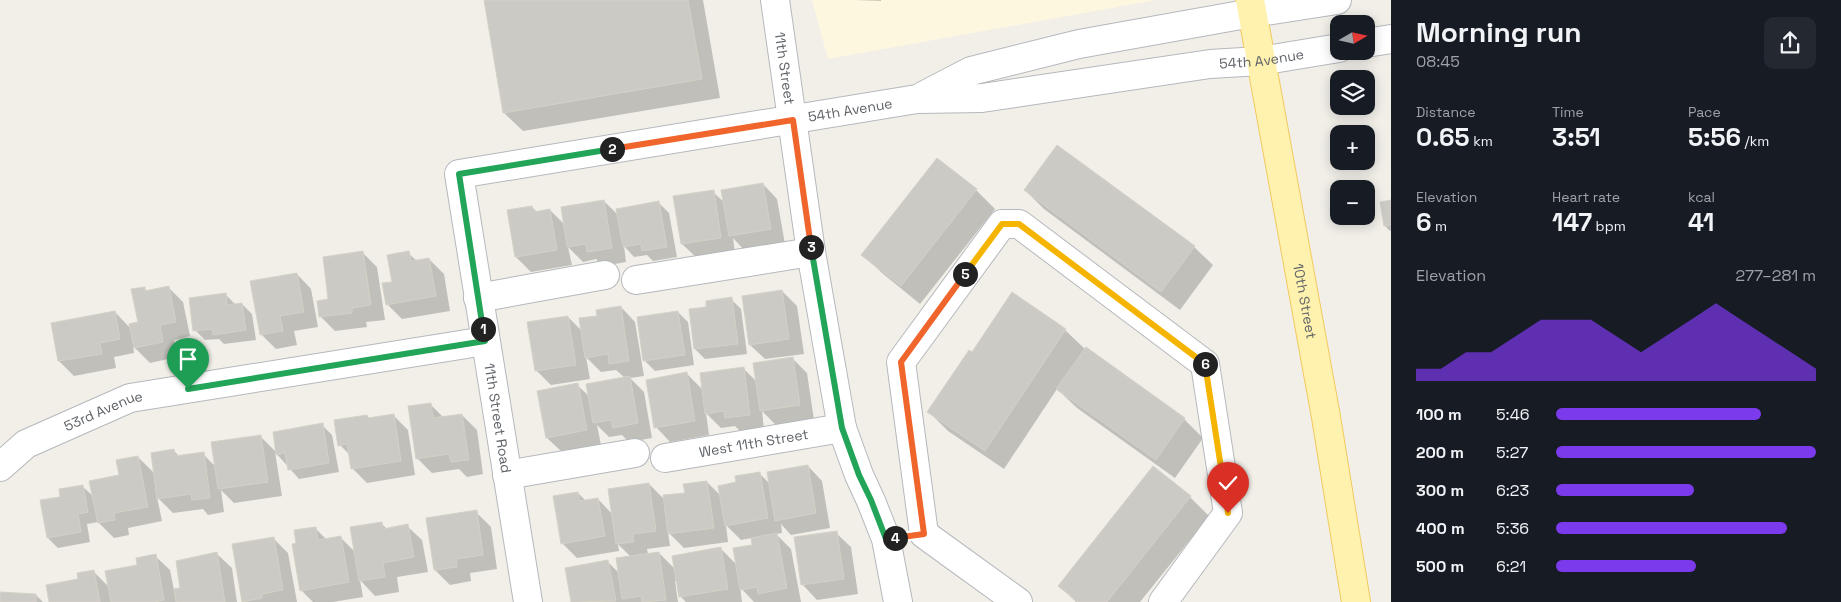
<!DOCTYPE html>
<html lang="en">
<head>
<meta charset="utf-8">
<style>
  :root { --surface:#171b24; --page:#242831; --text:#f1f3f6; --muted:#9ea1a6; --accent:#7c3aed }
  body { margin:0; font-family:"Space Grotesk",sans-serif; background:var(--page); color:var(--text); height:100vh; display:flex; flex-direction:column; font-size:19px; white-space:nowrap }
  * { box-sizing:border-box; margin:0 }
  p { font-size:16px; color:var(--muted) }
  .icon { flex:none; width:28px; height:28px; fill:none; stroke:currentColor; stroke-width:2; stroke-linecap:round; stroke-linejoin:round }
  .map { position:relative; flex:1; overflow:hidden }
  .sheet { display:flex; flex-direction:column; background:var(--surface); width:450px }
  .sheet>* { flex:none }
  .needle { width:32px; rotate:81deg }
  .tools { position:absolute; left:1330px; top:15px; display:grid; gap:10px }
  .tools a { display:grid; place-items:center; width:45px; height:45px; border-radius:10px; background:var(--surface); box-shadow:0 2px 12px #0003; font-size:25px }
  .pin { position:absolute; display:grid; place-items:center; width:42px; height:42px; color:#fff; margin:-51px -21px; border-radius:50% 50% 50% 0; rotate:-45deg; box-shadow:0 0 5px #0007 }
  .pin .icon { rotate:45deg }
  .km { position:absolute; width:25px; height:25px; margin:-12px; border-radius:50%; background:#222; color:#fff; font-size:14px; line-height:25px; text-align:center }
  .round { display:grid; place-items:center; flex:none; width:52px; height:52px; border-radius:10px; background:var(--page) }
  .headline { display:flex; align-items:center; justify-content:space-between; height:85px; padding:0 25px }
  h1 { font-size:28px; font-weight:800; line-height:38px }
  .figures { display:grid; grid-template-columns:repeat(3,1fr); gap:8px; height:85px; padding:5px 25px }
  .figures div { display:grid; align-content:center }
  .figures b { font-size:25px; font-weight:800 }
  .figures small { font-size:14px; font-weight:400 }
  .figures p { font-size:14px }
  .chart { height:140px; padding:10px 25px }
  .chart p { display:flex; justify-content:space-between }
  .chart svg { width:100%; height:90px; margin-top:5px; fill:var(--accent); opacity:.7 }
  ul { padding:0 25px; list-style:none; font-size:16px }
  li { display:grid; grid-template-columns:80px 60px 1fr; align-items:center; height:38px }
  li i { height:12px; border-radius:6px; background:var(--accent) }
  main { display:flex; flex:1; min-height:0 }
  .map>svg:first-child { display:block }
  .commercial { fill:#fef7e0 }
  .shadow { fill:#0003; fill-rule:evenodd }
  .building { fill:#cccac5; stroke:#d6d1c6 }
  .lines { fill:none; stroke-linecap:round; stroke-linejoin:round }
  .minor-casing { stroke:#b5b8bc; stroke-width:30 }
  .major-casing { stroke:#f2c960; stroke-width:30 }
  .minor { stroke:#fff; stroke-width:28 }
  .major { stroke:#fff2af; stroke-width:28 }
  .split-1-casing { stroke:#fff; stroke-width:10 }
  .split-2-casing { stroke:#fff; stroke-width:10 }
  .split-3-casing { stroke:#fff; stroke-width:10 }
  .split-4-casing { stroke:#fff; stroke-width:10 }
  .split-5-casing { stroke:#fff; stroke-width:10 }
  .split-6-casing { stroke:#fff; stroke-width:10 }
  .split-7-casing { stroke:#fff; stroke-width:10 }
  .split-1 { stroke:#22a559; stroke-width:6 }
  .split-2 { stroke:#22a559; stroke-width:6 }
  .split-3 { stroke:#f0652b; stroke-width:6 }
  .split-4 { stroke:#22a559; stroke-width:6 }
  .split-5 { stroke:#f0652b; stroke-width:6 }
  .split-6 { stroke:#f5b400; stroke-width:6 }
  .split-7 { stroke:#f5b400; stroke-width:6 }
  .labels { text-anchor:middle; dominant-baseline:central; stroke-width:4.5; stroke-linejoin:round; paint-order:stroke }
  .street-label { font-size:14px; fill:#5f6368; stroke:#fff }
</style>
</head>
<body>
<main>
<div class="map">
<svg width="1391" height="602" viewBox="0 0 1391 602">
  <rect width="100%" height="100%" fill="#f1efe8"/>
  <!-- commercial -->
  <path class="commercial" d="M812,0H1156L828,59Z"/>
  <!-- shadow -->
  <path class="shadow" d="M485,0H703L720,98L523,131L504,113Z
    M854,0H881V1Z
    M763,184L777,199L785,244L745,251L733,238L735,253L697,258L682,244L713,192L725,203Z
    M976,190L995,209L920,304L882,273L863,255Z
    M1025,190L1194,247L1213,265L1180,310L1044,209Z
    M604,201L619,216L659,203L669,213L677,257L653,261L647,255L634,257L624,246L626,262L603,266L596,259L583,262L568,247L572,265L531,272L516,257L508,212L532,207L537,212L550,210L565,225Z
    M1391,201V230L1390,231L1385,226Z
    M363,253L377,267L385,320L366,322L367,327L335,331L321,317L330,300Z
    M408,253L417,261L429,259L444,274L450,311L402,319L387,304Z
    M297,274L311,289L318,327L294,331L297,345L276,349L261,334Z
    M168,287L183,302L190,336L174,340L177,357L150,363L133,346L134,353L114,357L116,368L74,376L59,361L52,324L115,312L131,329L139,323L144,288L148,292Z
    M782,291L797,306L804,354L765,359L750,345Z
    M225,294L236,305L242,304L252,314L256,340L224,344L219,339L205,340L195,330Z
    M731,299L741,309L747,354L705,359L695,349L708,308Z
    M621,307L635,322L644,376L630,378L644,392L652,438L629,442L622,435L609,437L597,425L601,445L562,452L547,438L577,385L590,397L625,378L616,370L601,372L586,357L590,379L551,385L536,370L568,317L583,332L598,317Z
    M678,312L688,322L694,365L655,371L645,361L638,318Z
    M1065,330L1086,350L1184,419L1203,438L1175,478L1077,408L1057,389L1004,469L948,431L929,412Z
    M792,358L807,373L814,420L776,425L762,411L764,429L741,432L735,426L721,428L706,413L709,435L670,442L656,427L687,374L703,390L743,368L757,382Z
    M430,404L444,418L462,415L477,430L483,474L467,477L459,469L432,473L417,458Z
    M393,415L408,430L415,475L367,483L352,468L350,455L340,445L367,416L370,419Z
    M322,425L332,435L339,472L299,479L275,452L282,496L234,503L221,490L224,512L208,515L203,509L173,513L157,497L162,521L128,528L129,535L114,538L98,522L87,524L90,542L58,548L48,538L62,498L82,486L94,497L120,476L138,457L155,474L173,450L180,457L203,454L216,467L260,436L277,453Z
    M808,466L822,481L830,528L791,535L781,524L782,533L776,534L791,549L801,602H754L740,587L742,602H686L681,597L678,581H675L678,602H573L567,569L608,562L620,574L631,557L618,544L619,551L577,558L563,544L578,493L586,501L598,499L613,515L649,484L665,500L686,494L707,482L721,496L738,483L760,474L770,484ZM726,525L741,540L752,538L753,546L737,565L721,549L676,570L659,553L648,554L647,549L670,546L668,532L684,548L728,542Z
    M1190,497L1209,516L1140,602H1076L1060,586Z
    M476,512L491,527L497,569L470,573L471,581L450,585L435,570Z
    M381,523L387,529L407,526L422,540L428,572L397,577L399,592L375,596L360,580L363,597L333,602H313L301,590L315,528L327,540L340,537L356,553Z
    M836,533L851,547L858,594L817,600L803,585Z
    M273,538L288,553L297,602H244Z
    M217,554L232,568L237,602H51L94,572L109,587L155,556L170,570L174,590L182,589Z
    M0,593L36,595L43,602H0Z"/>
  <!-- building -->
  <path class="building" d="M484,0H688L702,79L503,113Z
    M1057,145L1195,246L1161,292L1024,190Z
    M937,158L977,189L901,286L861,255Z
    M763,183L771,229L729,236L721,190Z
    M714,190L721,238L681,244L673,196Z
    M604,200L612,248L587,252L586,244L567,247L561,207Z
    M1391,200V225L1384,226L1380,202Z
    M659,201L667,247L642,251L641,244L623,247L616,209Z
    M532,206L534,212L550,209L557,250L515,257L507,210Z
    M363,251L371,305L352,308V313L319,317L317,301L328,299L323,257Z
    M409,251L411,261L429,258L436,296L386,305L382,283L392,282L387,255Z
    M297,273L304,312L280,316L283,331L260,335L250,281Z
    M169,286L176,322L160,325L163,342L134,348L129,324L138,322L131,289L145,287V291Z
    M782,290L789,339L749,345L742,296Z
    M1012,292L1066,329L985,451L927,412L969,350L972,352Z
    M226,293L227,305L242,303L246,330L213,335L212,329L193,331L189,298Z
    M732,297L738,344L694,349L689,309L706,307V301Z
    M621,306L629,361L609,364L608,354L585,358L579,318L597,316L596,310Z
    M115,311L120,339L100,343L102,354L58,361L51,323Z
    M678,311L685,355L643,361L637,317Z
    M568,316L576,365L535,371L527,322Z
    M1086,347L1185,418L1156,460L1056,389Z
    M793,357L800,405L760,411L753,363Z
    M744,367L750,415L725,418L724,411L705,414L700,373Z
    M687,372L695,421L654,428L646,380Z
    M630,376L638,423L613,428L611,420L593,423L586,384Z
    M578,383L587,430L546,438L537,391Z
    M431,403L433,418L462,414L469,460L451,462L449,454L416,459L408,406Z
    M394,414L401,461L351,469L347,444L338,446L334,420L367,415L368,418Z
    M323,423L329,463L288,470L285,453L276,455L273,432Z
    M261,435L268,482L218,489L211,442Z
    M174,449L175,456L204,452L210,498L192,500L191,494L157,499L151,453Z
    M138,456L148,507L114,513L115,520L98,523L89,481L119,475L116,460Z
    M808,465L816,513L775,521L767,472Z
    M1153,466L1191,496L1107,602H1078L1058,586Z
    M760,472L768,518L725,526L718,486L736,482L735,476Z
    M707,481L714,528L668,534L663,495L685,493L683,484Z
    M649,483L656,531L633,534L634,542L616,544L608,489Z
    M83,485L88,512L78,514L81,532L47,538L40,500L60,497L59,489Z
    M578,492L580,501L598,498L605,536L561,544L553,496Z
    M477,510L483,555L456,559L457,567L434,570L426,518Z
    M382,522L383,529L408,524L414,557L383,563L385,577L359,581L350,527Z
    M316,527L318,540L341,536L349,582L300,591L292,544L296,543L294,530Z
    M837,531L844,579L801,585L794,537Z
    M777,533L787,588L758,594L757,587L740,590L733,548L752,545L751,538Z
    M274,537L283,590L262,594V598L242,602L232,544Z
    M721,547L728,589L679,597L672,556Z
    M217,552L225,602H176L174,589L180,588L176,561Z
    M659,552L666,600L642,602L641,596L622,599L616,558Z
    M156,554L164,600L155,602H111L105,571L137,565L136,558Z
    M608,560L616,601L571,602L565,568Z
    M94,570L100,602H49L46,585L78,579L77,573Z
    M0,592L36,594V602H0Z"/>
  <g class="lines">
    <defs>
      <g id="minor">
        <path id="s1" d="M775,0L811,252L842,428L859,475L871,501L886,539L898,602"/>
        <path d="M1366,43L1391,39"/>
        <path d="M923,96L971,71L1079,44L1252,13L1337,0"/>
        <path d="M636,280L811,252"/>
        <path d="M478,298L605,275"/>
        <path id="s2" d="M665,458L842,428"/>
        <path id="s3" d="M0,467L26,444L130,398L485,341"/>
        <path d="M507,475L635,453"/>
        <path id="s4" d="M528,602L459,174L917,99L982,98L1210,64L1260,61L1339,48"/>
        <path d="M1018,602L924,534L901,362L1002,224H1019L1205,364L1228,513L1163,602"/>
      </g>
      <g id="major">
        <path id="s5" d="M1250,0L1326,417L1356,602"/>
      </g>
    </defs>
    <!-- minor casing -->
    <use href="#minor" class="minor-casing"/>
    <!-- major casing -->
    <use href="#major" class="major-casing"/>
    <!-- minor -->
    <use href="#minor" class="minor"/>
    <!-- major -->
    <use href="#major" class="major"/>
  </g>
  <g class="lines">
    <defs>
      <path id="split-1" d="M188,389L485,341L483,329"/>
      <path id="split-2" d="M483,329L459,174L612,149"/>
      <path id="split-3" d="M612,149L793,120L811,247"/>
      <path id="split-4" d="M811,247L842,428L859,475L871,500L886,539L895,538"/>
      <path id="split-5" d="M895,538L924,534L901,362L965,274"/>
      <path id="split-6" d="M965,274L1002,224H1019L1205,364"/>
      <path id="split-7" d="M1205,364L1228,513"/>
    </defs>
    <!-- split-1 casing -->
    <use href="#split-1" class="split-1-casing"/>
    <!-- split-2 casing -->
    <use href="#split-2" class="split-2-casing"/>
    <!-- split-3 casing -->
    <use href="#split-3" class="split-3-casing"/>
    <!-- split-4 casing -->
    <use href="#split-4" class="split-4-casing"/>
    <!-- split-5 casing -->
    <use href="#split-5" class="split-5-casing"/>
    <!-- split-6 casing -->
    <use href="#split-6" class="split-6-casing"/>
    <!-- split-7 casing -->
    <use href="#split-7" class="split-7-casing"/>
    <!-- split-1 -->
    <use href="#split-1" class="split-1"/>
    <!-- split-2 -->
    <use href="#split-2" class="split-2"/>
    <!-- split-3 -->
    <use href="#split-3" class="split-3"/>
    <!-- split-4 -->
    <use href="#split-4" class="split-4"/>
    <!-- split-5 -->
    <use href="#split-5" class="split-5"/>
    <!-- split-6 -->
    <use href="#split-6" class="split-6"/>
    <!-- split-7 -->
    <use href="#split-7" class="split-7"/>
  </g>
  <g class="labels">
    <!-- street labels -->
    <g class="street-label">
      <text stroke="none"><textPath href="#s4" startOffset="1245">54th Avenue</textPath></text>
      <text stroke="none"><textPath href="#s1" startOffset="69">11th Street</textPath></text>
      <text stroke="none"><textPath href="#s4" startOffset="830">54th Avenue</textPath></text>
      <text stroke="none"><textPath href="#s5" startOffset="306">10th Street</textPath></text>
      <text stroke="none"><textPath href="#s3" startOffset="119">53rd Avenue</textPath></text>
      <text transform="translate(498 418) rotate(81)">11th Street Road</text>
      <text stroke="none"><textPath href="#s2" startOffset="90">West 11th Street</textPath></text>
    </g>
  </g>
</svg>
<div class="tools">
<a><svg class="needle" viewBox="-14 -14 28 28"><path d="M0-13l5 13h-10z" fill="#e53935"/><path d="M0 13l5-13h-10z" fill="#9ea1a6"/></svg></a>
<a><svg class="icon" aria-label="layers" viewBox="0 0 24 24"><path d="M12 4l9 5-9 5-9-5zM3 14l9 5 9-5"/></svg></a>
<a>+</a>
<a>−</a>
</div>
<div class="pin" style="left:188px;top:389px;background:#1e9e55"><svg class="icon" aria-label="arrive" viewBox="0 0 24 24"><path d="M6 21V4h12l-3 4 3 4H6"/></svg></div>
<div class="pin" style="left:1228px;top:513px;background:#d93025"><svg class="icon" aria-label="check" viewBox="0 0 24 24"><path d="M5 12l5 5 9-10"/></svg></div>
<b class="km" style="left:483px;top:329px">1</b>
<b class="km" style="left:612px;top:149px">2</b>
<b class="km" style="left:811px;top:247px">3</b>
<b class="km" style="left:895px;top:538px">4</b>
<b class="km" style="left:965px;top:274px">5</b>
<b class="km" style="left:1205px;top:364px">6</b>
</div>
<section class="sheet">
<div class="headline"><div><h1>Morning run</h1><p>08:45</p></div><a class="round"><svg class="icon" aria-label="share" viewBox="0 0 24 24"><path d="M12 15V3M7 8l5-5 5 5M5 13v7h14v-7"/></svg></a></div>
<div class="figures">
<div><p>Distance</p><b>0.65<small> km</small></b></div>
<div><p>Time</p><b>3:51</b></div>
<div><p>Pace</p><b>5:56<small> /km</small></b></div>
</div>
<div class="figures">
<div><p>Elevation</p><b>6<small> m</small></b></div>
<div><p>Heart rate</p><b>147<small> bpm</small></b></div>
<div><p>kcal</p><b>41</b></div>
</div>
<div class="chart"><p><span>Elevation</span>277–281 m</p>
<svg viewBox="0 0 160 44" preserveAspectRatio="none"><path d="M0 44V38L10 38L20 30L30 30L40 22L50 14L60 14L70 14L80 22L90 30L100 22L110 14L120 6L130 14L140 22L150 30L160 38V44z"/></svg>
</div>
<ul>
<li><b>100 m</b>5:46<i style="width:79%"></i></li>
<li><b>200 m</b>5:27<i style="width:100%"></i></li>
<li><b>300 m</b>6:23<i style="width:53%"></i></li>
<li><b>400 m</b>5:36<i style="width:89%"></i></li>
<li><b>500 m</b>6:21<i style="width:54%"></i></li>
</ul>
</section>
</main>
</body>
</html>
